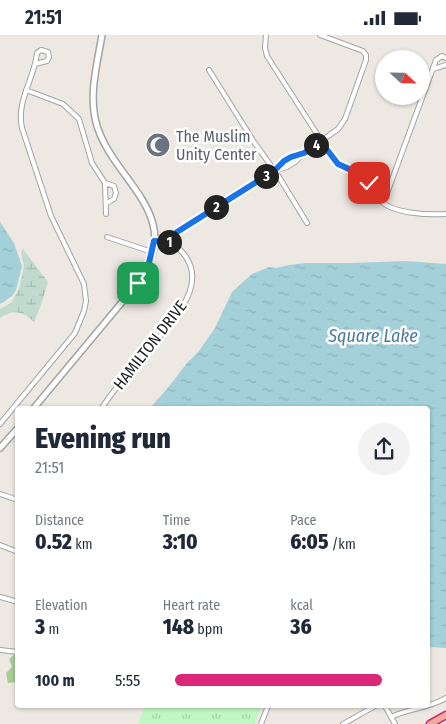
<!DOCTYPE html>
<html lang="en">
<head>
<meta charset="utf-8">
<style>
  :root { --surface:#fff; --page:#f2f2f3; --text:#1f2937; --muted:#747a83; --accent:#db2777 }
  body { margin:0; font-family:"Fira Sans Condensed",sans-serif; background:var(--page); color:var(--text); height:100vh; display:flex; flex-direction:column; font-size:19px; white-space:nowrap }
  * { box-sizing:border-box; margin:0 }
  p { font-size:16px; color:var(--muted) }
  .icon { flex:none; width:28px; height:28px; fill:none; stroke:currentColor; stroke-width:2; stroke-linecap:round; stroke-linejoin:round }
  .map { position:relative; flex:1; overflow:hidden }
  .sheet { position:absolute; left:15px; top:371px; width:415px; height:302px; display:flex; flex-direction:column; background:var(--surface); border-radius:5px; box-shadow:0 1px 4px #0004 }
  .sheet>* { flex:none }
  .needle { width:32px; rotate:112deg }
  .buttons { position:absolute; left:375px; top:15px; display:grid; gap:10px }
  .buttons a { display:grid; place-items:center; width:55px; height:55px; border-radius:50%; background:var(--surface); box-shadow:0 1px 4px #0004; font-size:25px }
  .pin { position:absolute; display:grid; place-items:center; width:42px; height:42px; color:#fff; margin:-21px; border-radius:10px; box-shadow:0 2px 8px #0006 }
  .km { position:absolute; width:25px; height:25px; margin:-12px; border-radius:50%; background:#222; color:#fff; font-size:14px; line-height:25px; text-align:center }
  .round { display:grid; place-items:center; flex:none; width:52px; height:52px; border-radius:26px; background:var(--page) }
  .summary { display:flex; align-items:center; justify-content:space-between; height:85px; padding:0 20px }
  h1 { font-size:28px; font-weight:800; line-height:38px }
  .metrics { display:grid; grid-template-columns:repeat(3,1fr); gap:8px; height:85px; padding:5px 20px }
  .metrics div { display:grid; align-content:center }
  .metrics b { font-size:21px; font-weight:800 }
  .metrics small { font-size:14px; font-weight:400 }
  .metrics p { font-size:14px }
  ul { padding:0 20px; list-style:none; font-size:16px }
  li { display:grid; grid-template-columns:80px 60px 1fr; align-items:center; height:38px }
  li i { height:12px; border-radius:6px; background:var(--accent) }
  .status { display:flex; justify-content:space-between; align-items:center; height:35px; padding:0 25px; background:var(--surface); direction:ltr }
  .status svg { height:14px; fill:currentColor }
  .map>svg:first-child { display:block }
  .forest { fill:url(#forest-firs) }
  .wetland { fill:url(#wetland-marsh) }
  .park { fill:url(#park-tufts) }
  .water { fill:url(#water-ripples) }
  .lines { fill:none; stroke-linecap:round; stroke-linejoin:round }
  .stream { stroke:#a4d0da; stroke-width:1 }
  .minor-casing { stroke:#a3a3a3; stroke-width:6 }
  .tertiary-casing { stroke:#a3a3a3; stroke-width:8 }
  .trunk-casing { stroke:#d12969; stroke-width:9 }
  .minor { stroke:#fff; stroke-width:4 }
  .tertiary { stroke:#fff; stroke-width:5 }
  .trunk { stroke:#eeac9e; stroke-width:6 }
  .route-casing { stroke:#fff; stroke-width:10 }
  .route { stroke:#1a73e8; stroke-width:6 }
  .labels { text-anchor:middle; dominant-baseline:central; stroke-width:5; stroke-linejoin:round; paint-order:stroke }
  .worship-label { font-size:16px; fill:#5b616d; stroke:#fff; text-anchor:start }
  .street-label { font-size:16px; fill:#1c1c1c; stroke:#fff }
  .water-label { font-size:18px; font-style:italic; fill:#4979a0; stroke:#fff }
</style>
</head>
<body>
<div class="status"><b>21:51</b><svg viewBox="0 0 49 12"><path d="M0 12V9h3v3zM5 12V6h3v6zM10 12V3h3v9zM15 12V0h3v12zM26 1h20v11H26zM47 4h2v5h-2z"/></svg></div>
<div class="map">
<svg width="446" height="689" viewBox="0 0 446 689">
  <defs>
    <pattern id="forest-firs" width="22" height="20" patternUnits="userSpaceOnUse" patternTransform="scale(1.25)"><rect width="22" height="20" fill="#a9cc98"/><path d="M5 1l3.5 6h-7zM16 11l3.5 6h-7z" fill="#91af82"/></pattern>
    <pattern id="wetland-marsh" width="20" height="14" patternUnits="userSpaceOnUse" patternTransform="scale(1.25)"><rect width="20" height="14" fill="#c0dbcd"/><path d="M1 5h8M5 5V1M11 12h8M15 12V8" fill="none" stroke="#a4bbaf"/></pattern>
    <pattern id="park-tufts" width="24" height="20" patternUnits="userSpaceOnUse" patternTransform="scale(1.25)"><rect width="24" height="20" fill="#c0f7c2"/><path d="M3 7l-1-3M5 7V3M7 7l1-3M15 17l-1-3M17 17v-4M19 17l1-3" fill="none" stroke="#a4d3a6"/></pattern>
    <pattern id="water-ripples" width="26" height="14" patternUnits="userSpaceOnUse" patternTransform="scale(1.25)"><rect width="26" height="14" fill="#a4d0da"/><path d="M2 4q2-2 4 0t4 0M15 11q2-2 4 0t4 0" fill="none" stroke="#8db2ba"/></pattern>
  </defs>
  <rect width="100%" height="100%" fill="#ede9e2"/>
  <!-- forest -->
  <path class="forest" d="M14,620H17V647L8,648L6,638L12,632L9,624Z"/>
  <!-- wetland -->
  <path class="wetland" d="M23,214L48,247L42,267L34,287C22,276 14,274 0,283V274L11,268L19,254L24,231L21,217Z"/>
  <!-- park -->
  <path class="park" d="M145,671H261L255,689H138Z"/>
  <!-- water -->
  <path class="water" d="M0,187L14,208L22,231L16,255L12,261L0,269Z
    M406,226L446,229V613L428,612V374H149L167,354L187,328L199,316L215,293L232,257L252,239L269,232L276,233L289,230L306,228H351Z"/>
  <g class="lines">
    <!-- stream -->
    <path class="stream" d="M13,406L18,410"/>
    <defs>
      <path id="minor" d="M266,0L265,13L267,21L335,127C343,134 354,135 363,141C371,148 374,159 381,166C394,179 429,180 446,179
        M433,34L446,30
        M209,35L254,107L279,142L307,188
        M26,55L63,69L79,84L92,128L105,148L106,179
        M274,136L287,132L295,127L303,119L338,94L345,84L366,25V20L363,16L320,0
        M105,148L114,151L116,158L114,164L107,168
        M382,167L386,161L436,25L442,21L446,23
        M107,202L152,217
        M169,207L177,197L274,136C283,128 290,123 301,119
        M101,374C115,353 132,333 149,314C173,285 219,242 172,208L154,206
        M0,389L75,298L84,276L86,266L84,249L51,181L22,93C16,66 34,45 37,18L41,15L48,17L49,22L47,26L35,29
        M0,459L18,465
        M0,510L18,517
        M0,562L18,567
        M0,615L18,617
        M385,671L395,689
        M391,682C410,673 427,674 446,663
        M261,689L268,671
        M343,689L375,671"/>
      <path id="tertiary" d="M33,374L138,248C187,180 115,148 97,91C88,61 97,30 102,0
        M0,413L18,393"/>
      <path id="trunk" d="M430,689L446,680"/>
    </defs>
    <!-- minor casing -->
    <use href="#minor" class="minor-casing"/>
    <!-- tertiary casing -->
    <use href="#tertiary" class="tertiary-casing"/>
    <!-- trunk casing -->
    <use href="#trunk" class="trunk-casing"/>
    <!-- minor -->
    <use href="#minor" class="minor"/>
    <!-- tertiary -->
    <use href="#tertiary" class="tertiary"/>
    <!-- trunk -->
    <use href="#trunk" class="trunk"/>
  </g>
  <g class="lines">
    <defs>
      <path id="route" d="M138,248L149,228L154,206L170,207L177,197L274,136L284,126L291,122L304,118L321,107L338,129L360,139L369,148"/>
    </defs>
    <!-- route casing -->
    <use href="#route" class="route-casing"/>
    <!-- route -->
    <use href="#route" class="route"/>
  </g>
  <!-- icons -->
  <defs>
    <symbol id="mosque-disc" viewBox="-11 -11 22 22"><circle r="9.5" fill="#6b7280" stroke="#fff"/><path d="M3.5-4.9A6 6 0 1 0 3.5 4.9A5 5 0 1 1 3.5-4.9Z" fill="#fff"/></symbol>
  </defs>
  <g fill-rule="evenodd">
    <use href="#mosque-disc" x="144" y="96" width="28" height="28"/>
  </g>
  <g class="labels">
    <!-- worship labels -->
    <g class="worship-label">
      <text x="176" y="101">The Muslim<tspan x="176" dy="18">Unity Center</tspan></text>
    </g>
    <!-- street labels -->
    <g class="street-label">
      <text transform="translate(150 310) rotate(-52)">HAMILTON DRIVE</text>
    </g>
    <!-- water labels -->
    <g class="water-label">
      <text x="373" y="301">Square Lake</text>
    </g>
  </g>
</svg>
<div class="buttons">
<a><svg class="needle" viewBox="-14 -14 28 28"><path d="M0-13l5 13h-10z" fill="#e53935"/><path d="M0 13l5-13h-10z" fill="#747a83"/></svg></a>
</div>
<div class="pin" style="left:138px;top:248px;background:#1e9e55"><svg class="icon" aria-label="arrive" viewBox="0 0 24 24"><path d="M6 21V4h12l-3 4 3 4H6"/></svg></div>
<div class="pin" style="left:369px;top:148px;background:#d93025"><svg class="icon" aria-label="check" viewBox="0 0 24 24"><path d="M5 12l5 5 9-10"/></svg></div>
<b class="km" style="left:169px;top:207px">1</b>
<b class="km" style="left:216px;top:172px">2</b>
<b class="km" style="left:266px;top:141px">3</b>
<b class="km" style="left:316px;top:110px">4</b>
<section class="sheet">
<div class="summary"><div><h1>Evening run</h1><p>21:51</p></div><a class="round"><svg class="icon" aria-label="share" viewBox="0 0 24 24"><path d="M12 15V3M7 8l5-5 5 5M5 13v7h14v-7"/></svg></a></div>
<div class="metrics">
<div><p>Distance</p><b>0.52<small> km</small></b></div>
<div><p>Time</p><b>3:10</b></div>
<div><p>Pace</p><b>6:05<small> /km</small></b></div>
</div>
<div class="metrics">
<div><p>Elevation</p><b>3<small> m</small></b></div>
<div><p>Heart rate</p><b>148<small> bpm</small></b></div>
<div><p>kcal</p><b>36</b></div>
</div>
<ul>
<li><b>100 m</b>5:55<i style="width:88%"></i></li>
</ul>
</section>
</div>
</body>
</html>
